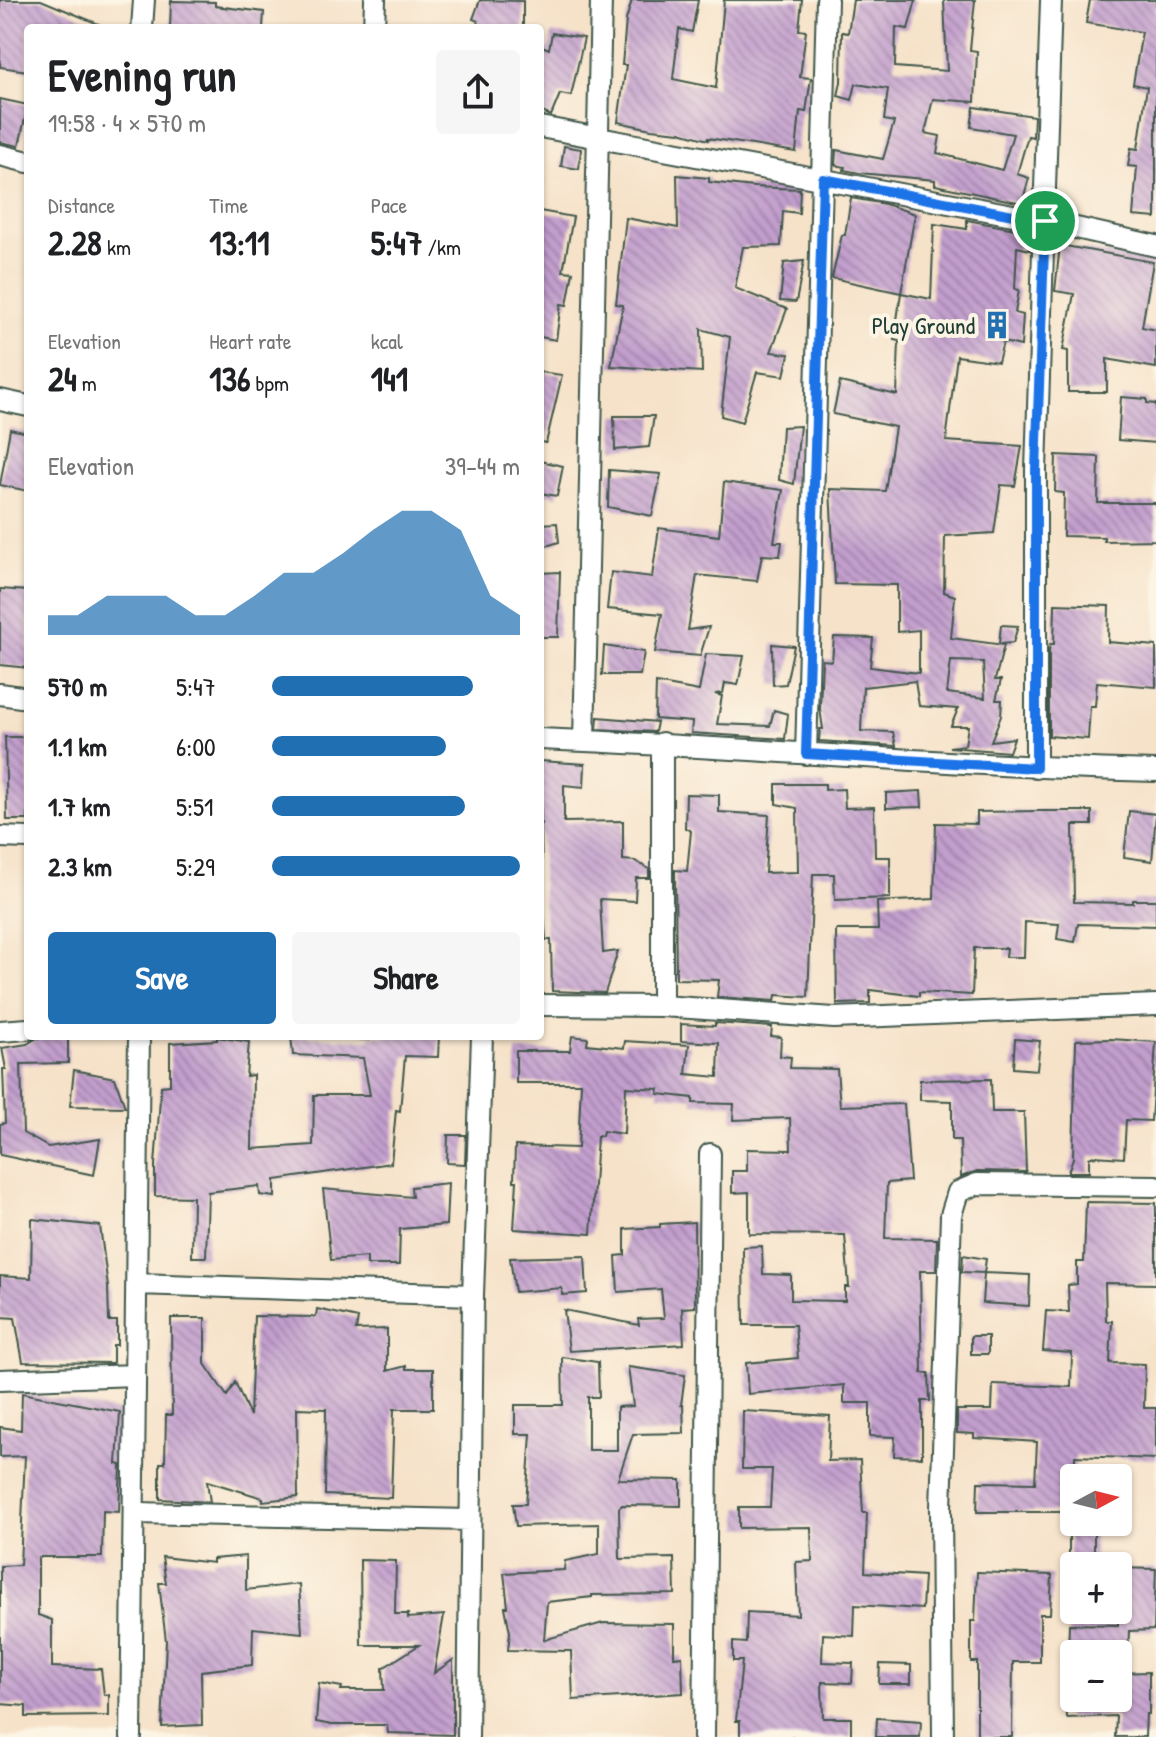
<!DOCTYPE html>
<html lang="en">
<head>
<meta charset="utf-8">
<style>
  :root { --surface:#fff; --page:#f6f6f6; --text:#202124; --muted:#757577; --accent:#1f6fb2 }
  body { margin:0; font-family:"Patrick Hand",sans-serif; background:var(--page); color:var(--text); height:100vh; display:flex; flex-direction:column; font-size:30px; white-space:nowrap }
  * { box-sizing:border-box; margin:0 }
  p { font-size:26px; color:var(--muted) }
  .icon { flex:none; width:44px; height:44px; fill:none; stroke:currentColor; stroke-width:2; stroke-linecap:round; stroke-linejoin:round }
  .map { position:relative; flex:1; overflow:hidden }
  .details { position:absolute; left:24px; top:24px; width:520px; height:1016px; display:flex; flex-direction:column; background:var(--surface); border-radius:8px; box-shadow:0 2px 6px #0004 }
  .details>* { flex:none }
  .needle { width:52px; rotate:83deg }
  .fabs { position:absolute; left:1060px; top:1464px; display:grid; gap:16px }
  .fabs a { display:grid; place-items:center; width:72px; height:72px; border-radius:8px; background:var(--surface); box-shadow:0 2px 6px #0004; font-size:40px }
  .pin { position:absolute; display:grid; place-items:center; width:68px; height:68px; color:#fff; margin:-34px; border:4px solid #fff; border-radius:50%; box-shadow:0 2px 8px #0007 }
  .round { display:grid; place-items:center; flex:none; width:84px; height:84px; border-radius:8px; background:var(--page) }
  .headline { display:flex; align-items:center; justify-content:space-between; height:136px; padding:0 24px }
  h1 { font-size:44px; font-weight:800; line-height:60px }
  .stats { display:grid; grid-template-columns:repeat(3,1fr); gap:12px; height:136px; padding:8px 24px }
  .stats div { display:grid; align-content:center }
  .stats b { font-size:34px; font-weight:800 }
  .stats small { font-size:22px; font-weight:400 }
  .stats p { font-size:22px }
  .chart { height:224px; padding:16px 24px }
  .chart p { display:flex; justify-content:space-between }
  .chart svg { width:100%; height:144px; margin-top:8px; fill:var(--accent); opacity:.7 }
  .action { display:flex; gap:16px; margin-top:auto; padding:16px 24px }
  .action a { flex:1; height:92px; border-radius:8px; background:var(--accent); color:#fff; font-size:32px; font-weight:800; line-height:92px; text-align:center }
  .action a+a { background:var(--page); color:var(--text) }
  ul { padding:0 24px; list-style:none; font-size:26px }
  li { display:grid; grid-template-columns:128px 96px 1fr; align-items:center; height:60px }
  li i { height:20px; border-radius:10px; background:var(--accent) }
  .map>svg:first-child { display:block }
  .building { fill:url(#building-back-hatch); fill-rule:evenodd }
  .lines { fill:none; stroke-linecap:round; stroke-linejoin:round }
  .minor-casing { stroke:#3f564a; stroke-width:24 }
  .minor { stroke:#fff; stroke-width:20 }
  .route-casing { stroke:#fff; stroke-width:16 }
  .route { stroke:#1a73e8; stroke-width:10 }
  .labels { text-anchor:middle; dominant-baseline:central; stroke-width:8; stroke-linejoin:round; paint-order:stroke }
  .poi-label { font-size:24px; fill:#1f3d34; stroke:#fcf5e5; text-anchor:end }
</style>
</head>
<body>
<div class="map">
<svg width="1156" height="1737" viewBox="0 0 1156 1737">
  <defs>
    <pattern id="building-back-hatch" width="6" height="6" patternUnits="userSpaceOnUse" patternTransform="scale(2)"><rect width="6" height="6" fill="#c29ecd"/><path d="M-1 5l2 2M0 0l6 6M5-1l2 2" fill="none" stroke="#9d82a7"/></pattern>
  </defs>
  <rect width="100%" height="100%" fill="#fcf5e5"/>
  <filter id="ink" filterUnits="userSpaceOnUse"><feTurbulence type="fractalNoise" baseFrequency=".0125" numOctaves="2"/><feDisplacementMap in="SourceGraphic" scale="16" xChannelSelector="R" yChannelSelector="G"/><feConvolveMatrix kernelMatrix="1 2 1 2 8 2 1 2 1" color-interpolation-filters="sRGB"/></filter>
  <filter id="wash" filterUnits="userSpaceOnUse"><feTurbulence type="fractalNoise" baseFrequency=".006" numOctaves="4" result="noise"/><feDisplacementMap in="SourceGraphic" scale="32" xChannelSelector="R" yChannelSelector="G"/><feGaussianBlur stdDeviation="1.8" result="paint"/><feColorMatrix in="noise" values="0 0 0 0 0 0 0 0 0 0 0 0 0 0 0 0 0 1.4 0 .05"/><feComposite in="paint" operator="in"/></filter>
  <g filter="url(#wash)">
    <rect width="100%" height="100%" fill="#f6e2c9"/>
    <g id="blocks">
      <!-- building -->
      <path class="building" d="M0,0H41L108,28H28V71L0,67Z
        M480,0L523,1V28H476L478,21L473,19Z
        M632,0H698L692,32L679,29L673,79L716,88L724,0H802L799,30L806,31L800,77L811,78L806,112L800,111L796,152L708,138V140L680,132L651,129L618,122L626,65H622L626,20Z
        M853,0H916L908,29L896,27L895,67L947,71L944,0H975L970,50L977,51L975,102L933,99L925,133L940,136L937,153L1002,170L1013,134L971,127L974,107L1034,116L1033,137L1028,136L1017,174L1029,178L1022,203L935,185V180L859,173L844,170L845,167L835,165L836,150L883,159L894,122L884,120L888,89L856,84L852,100L838,96L841,82L842,32L848,33Z
        M1090,0H1156V218L1133,216L1137,167L1128,166L1131,148L1138,149L1147,87L1133,84L1142,32L1086,23Z
        M171,1L215,2V6L264,12L263,28H170Z
        M552,33L584,38L571,96L560,94L551,116L540,111V45L549,49Z
        M0,99L28,105L19,146L0,142Z
        M564,146L581,149L579,169L561,166Z
        M677,175L709,178V182L754,187L800,189L799,213L783,211L781,246L743,247L735,288L787,309L771,352L789,354L784,376L757,372L742,422L721,416L730,337L701,329L702,372L611,366L623,305L616,304L626,218L678,228Z
        M851,198L885,204L915,214L901,293L832,278L842,235H845Z
        M540,211L573,217L563,271L573,272L567,305L561,304L556,340L540,337Z
        M967,220L1031,232L1030,250L1017,247L1015,289L1019,290L1015,313L1023,315L1021,346L1003,342L998,362L957,356L946,441L1022,446L1015,486L1001,485L994,533L945,536L944,592L955,596L951,638L1004,645L995,680H1001L996,700H1002L1001,716L991,741L1014,738L1009,752L949,747L965,745L968,726H951L958,709L919,706L915,681L863,687L861,731L893,732L896,746L819,741L820,729H823L820,709L822,660L832,661L834,637L873,638L870,667L919,673V630L897,632V585L835,584L830,489L885,491L895,427L833,414L840,382L897,395L899,341L894,340L901,293L931,299L934,224L967,229ZM951,661L983,662L985,698L947,693Z
        M1060,245L1153,262L1142,327L1156,330V368L1107,359V392H1068V351L1063,350L1074,294L1055,291Z
        M804,261L796,302L780,301L784,263Z
        M540,372L562,375L546,443L540,442Z
        M1121,397L1147,399V403L1156,404V443L1118,440Z
        M614,416H654L649,447L615,450Z
        M800,426L794,484L779,480L782,427Z
        M10,429L28,433V491L0,485Z
        M1056,455L1099,457L1098,503H1156V540L1104,541V537L1063,536L1064,493L1055,492Z
        M540,461L563,466L557,496L540,493Z
        M609,470L661,474L652,516L608,507Z
        M724,482L783,490L774,542H782L780,556L762,555L757,581L697,575L688,630L709,627L700,656L655,652L662,614L607,609L611,572L652,577L659,528L719,536Z
        M557,523L559,542L540,548V524Z
        M560,572L558,637H540V573Z
        M0,589L28,591V668L0,665Z
        M1055,604L1109,606L1108,642L1156,646V687L1097,682L1095,706H1090L1088,739L1049,736V650L1050,644H1054Z
        M1001,625L1018,626L1013,643L999,644Z
        M772,644L794,646L786,684L773,685Z
        M604,646L644,652L640,675H602Z
        M706,654L744,656L738,685L725,683L723,693L715,694L722,696L717,724L770,726L774,710L788,714L785,739L691,733L692,722L655,719L656,683L699,691Z
        M598,717L657,722L655,732L597,729Z
        M5,737H28V820H7Z
        M540,761L585,764L584,787L564,785V822L623,821V860L635,861L649,869V878H636L635,901L600,899L603,953L618,951L605,993L552,991L551,940H546L542,890Z
        M776,784H825V790L844,789L845,808L874,807L875,857H890V898L835,900L834,874H813L808,997L776,995L775,1001L717,997L719,980L676,979L675,870L687,871L691,831L685,828L686,794L719,795V812L769,815L765,873L798,872L797,808L776,804Z
        M921,791L922,807L886,808V793Z
        M1038,811H1092V825H1073L1074,902L1133,903V900H1156V926L1078,924L1075,942L1057,939L1059,924L1025,922L1024,957H1006L1007,948H974L972,995L919,992V996L870,990V1003L837,1004L836,930H878L877,902L934,899L936,823L977,824V812Z
        M1129,811L1156,814L1152,861L1124,857Z
        M715,1023L772,1027L771,1036L781,1037L780,1056L791,1057L790,1068L837,1069L840,1106L904,1104L910,1181L887,1183L885,1238L937,1239L936,1271H920L922,1373H929L930,1401H922V1457L894,1456L895,1437L870,1436V1403H844V1385L748,1394L746,1363L798,1358L795,1325H744L743,1247L762,1246L763,1274L791,1275V1300L845,1301V1287H849L845,1235L749,1234V1192L732,1193V1171H747V1149L791,1150L790,1118L733,1120L734,1104L693,1103V1098L658,1094L659,1089L626,1087L624,1134L603,1131L602,1136H597L591,1234L514,1229L517,1181H514L515,1146L578,1148L581,1083H516V1051H570L572,1036L588,1038L587,1044L624,1048L625,1041L689,1045L686,1074L718,1077L719,1043L681,1041V1024L715,1026Z
        M291,1036L370,1040L371,1036H439L438,1057L405,1056L400,1111L396,1110L391,1163L275,1180V1197L260,1195L259,1186L208,1192L206,1257H192L193,1197L155,1196V1165L161,1086L170,1085V1043L217,1040V1037L249,1042L246,1076L253,1075L252,1149L313,1145L314,1095H370L363,1058L293,1055Z
        M68,1037V1063L21,1064L23,1133L48,1147L100,1139L94,1175L0,1155V1124L5,1123L3,1069H6L2,1048L27,1044L37,1038Z
        M1015,1039L1040,1041L1037,1070L1013,1068Z
        M1111,1039L1156,1042L1151,1121L1126,1120L1124,1158L1094,1156L1089,1158V1172H1068L1073,1158L1076,1040Z
        M74,1070L115,1078L125,1107L70,1106Z
        M991,1079L992,1112H1024L1026,1172L977,1171L961,1177L960,1140H952V1101L920,1100V1080Z
        M448,1135H466L465,1164L447,1163Z
        M448,1183L446,1225L400,1229L399,1265H367V1257L331,1260L323,1189L412,1197L411,1187Z
        M1086,1202L1156,1203V1284L1105,1283L1106,1321H1112L1110,1363L1145,1364L1144,1408H1156V1459L1075,1456L1074,1512H977L978,1482L1035,1483L1037,1442L974,1438V1434L957,1433V1410H992L993,1384L1071,1387L1072,1353L1043,1351L1046,1311L1069,1312L1068,1285L1077,1284V1262H1084Z
        M32,1219L100,1226L108,1287L109,1321H117V1345H113V1363L23,1362L15,1318L0,1317V1276L31,1278Z
        M694,1222L695,1307L682,1308L684,1344L569,1351L564,1310L639,1325L638,1319L664,1318L661,1289L618,1292L616,1256L625,1255V1229L660,1227V1224Z
        M963,1255L986,1259L984,1273L962,1272Z
        M585,1256L587,1293L562,1295V1288L515,1292L510,1258Z
        M984,1273L1030,1275L1029,1306L982,1303Z
        M317,1309L358,1318L356,1330L387,1329V1371L406,1366V1369H433V1409H394L391,1498L325,1495L326,1409L297,1408L298,1497L263,1501V1498L207,1481L210,1502L160,1499V1463H165L166,1415H172L171,1318H205V1364L227,1396L235,1382L250,1416L254,1316L316,1317Z
        M971,1336H988V1354H971Z
        M562,1357L598,1362L599,1397H588V1450H617V1407L633,1406L628,1367L685,1375L681,1405H683L684,1433L633,1434L618,1479L681,1480V1506L622,1505L619,1508L620,1559L674,1558L675,1594L592,1595V1597L547,1602L544,1640L603,1623L674,1624V1657L682,1656L683,1693L573,1700L571,1651L508,1650L510,1632L505,1607H508L504,1573L564,1570L565,1561L599,1554V1524L516,1526L513,1504H526L531,1434H515V1405H563Z
        M22,1393L120,1412L117,1464L121,1465L119,1512L103,1511L102,1557H38V1615L52,1620V1667L101,1669L104,1695H109V1716L26,1717V1706L0,1704V1566L20,1565L25,1456L0,1457V1427L21,1430Z
        M743,1411L830,1416L828,1461L860,1460L863,1513H867L865,1572L924,1576L922,1609L855,1605L854,1636L823,1634L822,1662L853,1663L852,1683L822,1682L823,1718H851V1737H740V1721H736L742,1661H733V1642L746,1643L747,1612L798,1615L796,1562L812,1561L811,1527L739,1528V1507H770L772,1469H742Z
        M1069,1522H1094V1566L1069,1564Z
        M246,1556V1590L299,1584L302,1633L253,1628L252,1665L201,1671L202,1725L162,1727L166,1641L159,1583H166L162,1557L213,1563V1559Z
        M360,1560L396,1561L395,1614H408V1618L444,1615L434,1673L453,1660V1735L388,1733L387,1725H332L316,1722L319,1683L342,1687L341,1690H384L383,1668L419,1645H361Z
        M1118,1568L1156,1569L1154,1630L1129,1631L1128,1654H1068L1069,1624L1118,1625Z
        M977,1572L1052,1575L1050,1614H1040V1662H1013L1012,1737H977V1662H971V1621H975Z
        M880,1664L911,1665V1684H879Z
        M1149,1672V1714H1146L1145,1737H1115L1116,1716L1067,1718L1066,1698H1118V1673Z
        M877,1718L921,1721L920,1737H876Z"/>
    </g>
  </g>
  <g filter="url(#ink)">
    <use href="#blocks" fill-opacity="0" stroke="#3f564a" stroke-width="2"/>
    <g class="lines">
      <defs>
        <path id="minor" d="M142,28L144,0
          M374,28L375,0
          M540,127L1045,221L1156,246
          M0,155L28,162
          M0,400L28,406
          M0,694L28,698
          M540,739C746,747 950,766 1156,771
          M584,741L601,0
          M662,743V1006
          M806,754L827,0
          M1036,768V470L1051,0
          M0,837L28,838
          M540,1005L662,1006L834,1018L1156,1005
          M0,1031L28,1029
          M137,1284L473,1295
          M0,1380L135,1375
          M134,1513L470,1520
          M131,1737L139,1036
          M468,1737L473,1295L482,1036
          M704,1737L710,1154
          M943,1737L941,1508L951,1215L958,1192L977,1184L1156,1186"/>
      </defs>
      <!-- minor casing -->
      <use href="#minor" class="minor-casing"/>
      <!-- minor -->
      <use href="#minor" class="minor"/>
    </g>
  </g>
  <g class="lines" filter="url(#ink)">
    <defs>
      <path id="route" d="M823,179L1045,221L1036,470V768L806,754Z"/>
    </defs>
    <!-- route casing -->
    <use href="#route" class="route-casing"/>
    <!-- route -->
    <use href="#route" class="route"/>
  </g>
  <!-- icons -->
  <defs>
    <symbol id="building-bare" viewBox="-9 -9 18 18"><path d="M-4-6H4V6H1V3H-1V6H-4ZM-2.5-4.3h1.7v1.8h-1.7ZM.8-4.3h1.7v1.8H.8ZM-2.5-1h1.7V.8h-1.7ZM.8-1h1.7V.8H.8Z" fill="#1f6fb2" stroke="#fcf5e5" stroke-width="2.5" paint-order="stroke"/></symbol>
  </defs>
  <g fill-rule="evenodd">
    <use href="#building-bare" x="977" y="305" width="40" height="40"/>
  </g>
  <g class="labels">
    <!-- poi labels -->
    <g class="poi-label">
      <text x="975" y="325">Play Ground</text>
    </g>
  </g>
</svg>
<div class="fabs">
<a><svg class="needle" viewBox="-14 -14 28 28"><path d="M0-13l5 13h-10z" fill="#e53935"/><path d="M0 13l5-13h-10z" fill="#757577"/></svg></a>
<a>+</a>
<a>−</a>
</div>
<div class="pin" style="left:1045px;top:221px;background:#1e9e55"><svg class="icon" aria-label="arrive" viewBox="0 0 24 24"><path d="M6 21V4h12l-3 4 3 4H6"/></svg></div>
<section class="details">
<div class="headline"><div><h1>Evening run</h1><p>19:58 · 4 × 570 m</p></div><a class="round"><svg class="icon" aria-label="share" viewBox="0 0 24 24"><path d="M12 15V3M7 8l5-5 5 5M5 13v7h14v-7"/></svg></a></div>
<div class="stats">
<div><p>Distance</p><b>2.28<small> km</small></b></div>
<div><p>Time</p><b>13:11</b></div>
<div><p>Pace</p><b>5:47<small> /km</small></b></div>
</div>
<div class="stats">
<div><p>Elevation</p><b>24<small> m</small></b></div>
<div><p>Heart rate</p><b>136<small> bpm</small></b></div>
<div><p>kcal</p><b>141</b></div>
</div>
<div class="chart"><p><span>Elevation</span>39–44 m</p>
<svg viewBox="0 0 160 44" preserveAspectRatio="none"><path d="M0 44V38L10 38L20 32L30 32L40 32L50 38L60 38L70 32L80 25L90 25L100 19L110 12L120 6L130 6L140 12L150 32L160 38V44z"/></svg>
</div>
<ul>
<li><b>570 m</b>5:47<i style="width:81%"></i></li>
<li><b>1.1 km</b>6:00<i style="width:70%"></i></li>
<li><b>1.7 km</b>5:51<i style="width:78%"></i></li>
<li><b>2.3 km</b>5:29<i style="width:100%"></i></li>
</ul>
<div class="action"><a>Save</a><a>Share</a></div>
</section>
</div>
</body>
</html>
